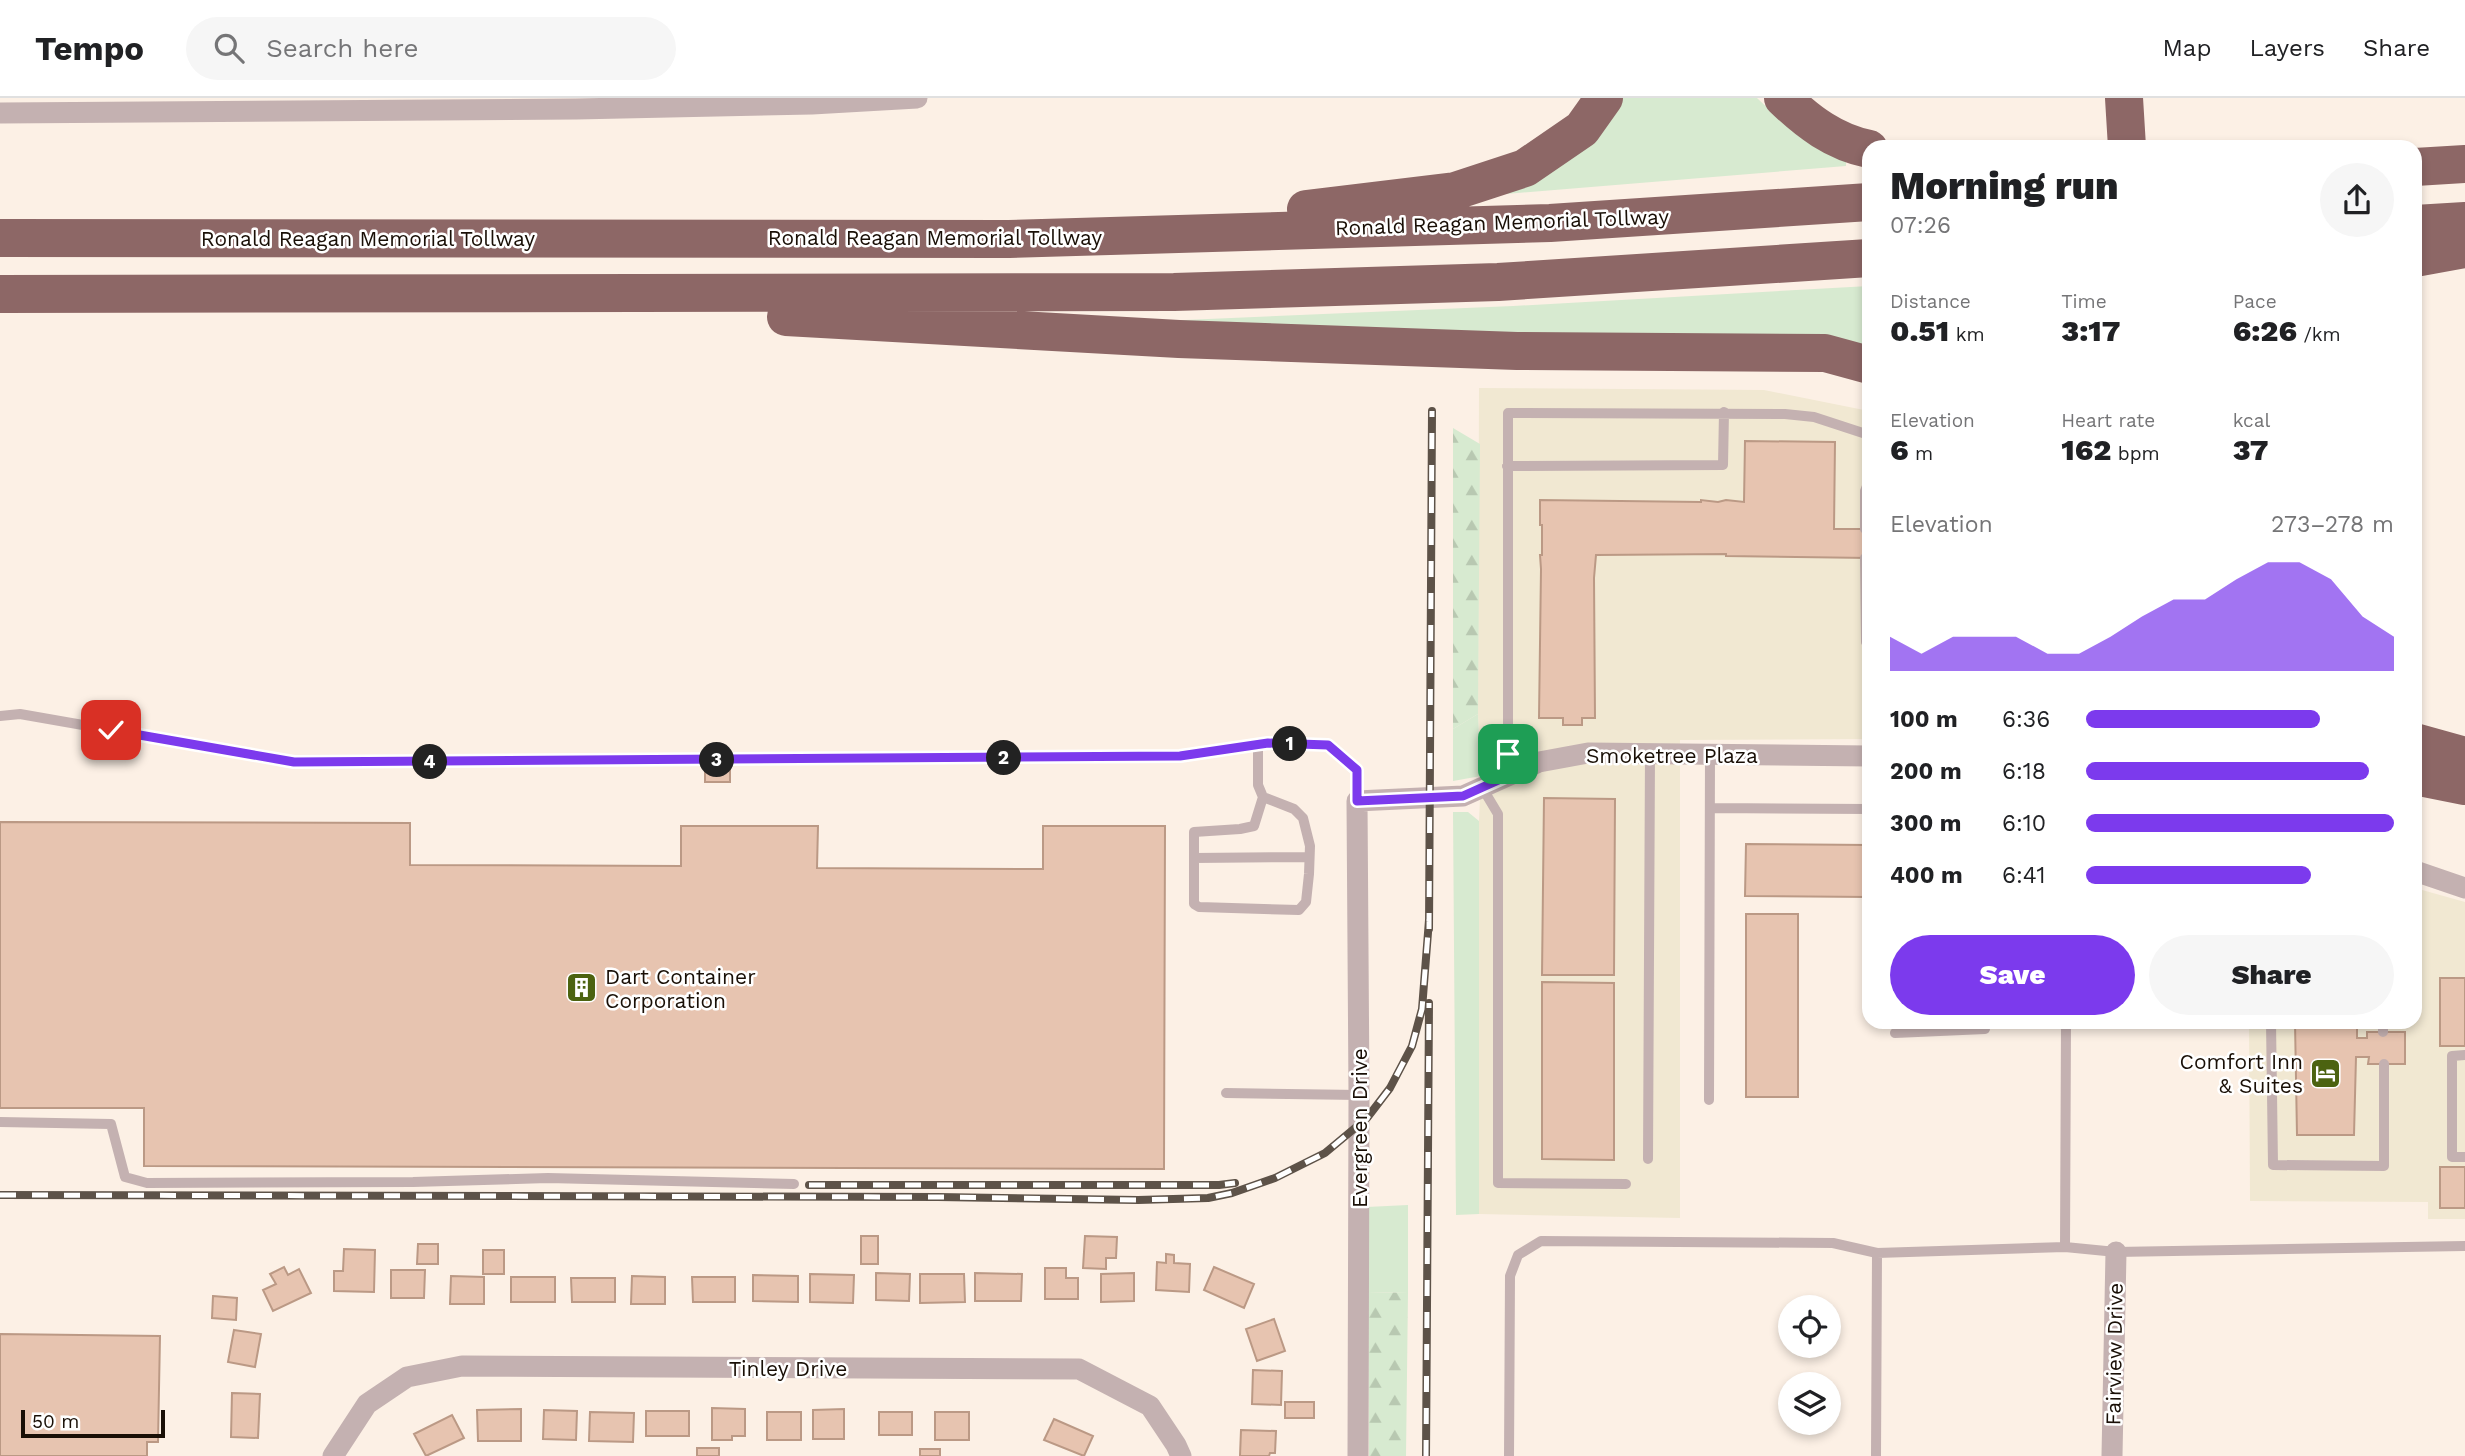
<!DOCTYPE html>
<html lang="en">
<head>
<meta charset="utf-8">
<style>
  :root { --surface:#fff; --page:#f6f6f6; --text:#202124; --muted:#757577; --line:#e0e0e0; --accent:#7c3aed }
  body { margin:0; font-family:"Work Sans",sans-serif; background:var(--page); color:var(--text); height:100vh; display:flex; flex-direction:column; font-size:26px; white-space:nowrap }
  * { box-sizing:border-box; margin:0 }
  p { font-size:23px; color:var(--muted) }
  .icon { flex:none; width:38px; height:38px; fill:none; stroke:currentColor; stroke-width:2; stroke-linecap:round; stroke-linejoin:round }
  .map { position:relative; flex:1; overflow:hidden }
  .sheet { position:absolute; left:1862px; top:42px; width:560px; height:889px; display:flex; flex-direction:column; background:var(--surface); border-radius:21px; box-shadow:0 4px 10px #0003 }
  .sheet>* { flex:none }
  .fabs { position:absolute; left:1778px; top:1197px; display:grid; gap:14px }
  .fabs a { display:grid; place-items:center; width:63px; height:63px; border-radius:50%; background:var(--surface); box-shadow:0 4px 10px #0003; font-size:35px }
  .scale { position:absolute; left:21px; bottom:18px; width:144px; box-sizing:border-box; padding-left:7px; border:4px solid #190f06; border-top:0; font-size:19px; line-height:24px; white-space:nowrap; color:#190f06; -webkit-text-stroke:5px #fff; paint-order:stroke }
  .pin { position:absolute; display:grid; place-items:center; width:60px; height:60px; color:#fff; margin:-30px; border-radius:14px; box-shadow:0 4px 10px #0006 }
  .km { position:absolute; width:35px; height:35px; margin:-18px; border-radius:50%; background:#222; color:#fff; font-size:19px; line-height:35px; text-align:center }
  .round { display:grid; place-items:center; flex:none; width:74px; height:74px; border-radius:37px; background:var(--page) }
  .headline { display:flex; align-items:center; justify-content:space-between; height:119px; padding:0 28px }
  h1 { font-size:38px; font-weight:800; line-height:52px }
  .figures { display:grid; grid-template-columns:repeat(3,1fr); gap:10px; height:119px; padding:7px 28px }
  .figures div { display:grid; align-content:center }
  .figures b { font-size:30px; font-weight:800 }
  .figures small { font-size:19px; font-weight:400 }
  .figures p { font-size:19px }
  .chart { height:196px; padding:14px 28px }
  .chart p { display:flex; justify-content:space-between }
  .chart svg { width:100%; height:126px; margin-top:7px; fill:var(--accent); opacity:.7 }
  .cta { display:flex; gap:14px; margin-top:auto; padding:14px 28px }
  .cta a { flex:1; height:80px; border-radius:42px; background:var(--accent); color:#fff; font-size:28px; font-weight:800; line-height:80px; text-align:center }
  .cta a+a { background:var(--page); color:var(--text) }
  ul { padding:0 28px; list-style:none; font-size:23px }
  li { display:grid; grid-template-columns:112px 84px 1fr; align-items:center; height:52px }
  li i { height:18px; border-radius:9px; background:var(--accent) }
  header { display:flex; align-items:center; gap:42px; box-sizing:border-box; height:98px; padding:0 35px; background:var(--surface); border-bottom:2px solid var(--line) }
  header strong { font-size:33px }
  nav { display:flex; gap:38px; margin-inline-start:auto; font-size:24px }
  .search { width:490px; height:63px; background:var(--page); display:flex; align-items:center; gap:18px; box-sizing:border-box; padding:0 24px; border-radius:38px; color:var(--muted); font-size:26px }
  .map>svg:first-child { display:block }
  .commercial { fill:#f1e8d2 }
  .grass { fill:#d7ead0 }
  .forest { fill:url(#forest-firs) }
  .building { fill:#e7c4b0; stroke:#bb9985; stroke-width:2 }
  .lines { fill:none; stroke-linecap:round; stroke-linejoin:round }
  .lane { stroke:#c4b1b1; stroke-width:10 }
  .street { stroke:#c4b1b1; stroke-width:21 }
  .highway { stroke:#8d6766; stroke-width:38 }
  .rail-casing { stroke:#5d5248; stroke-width:8 }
  .rail { stroke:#fff; stroke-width:5; stroke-dasharray:16; stroke-linecap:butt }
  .route-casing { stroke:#fff; stroke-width:14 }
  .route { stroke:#7c3aed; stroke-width:9 }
  .labels { text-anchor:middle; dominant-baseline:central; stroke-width:5; stroke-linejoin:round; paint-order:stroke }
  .street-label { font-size:21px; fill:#190f06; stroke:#fff }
  .poi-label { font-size:21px; fill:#190f06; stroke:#fff; text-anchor:start }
</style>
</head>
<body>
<header>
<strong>Tempo</strong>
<div class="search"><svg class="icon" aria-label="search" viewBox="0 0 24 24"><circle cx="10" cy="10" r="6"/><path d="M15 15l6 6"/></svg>Search here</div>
<nav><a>Map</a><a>Layers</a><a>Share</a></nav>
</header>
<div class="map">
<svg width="2465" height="1358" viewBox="0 0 2465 1358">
  <defs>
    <pattern id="forest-firs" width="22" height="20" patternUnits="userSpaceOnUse" patternTransform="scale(1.75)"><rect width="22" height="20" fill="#d7ead0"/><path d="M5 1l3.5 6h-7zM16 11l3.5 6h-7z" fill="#b8c8b1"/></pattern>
  </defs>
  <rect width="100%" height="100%" fill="#fcf0e5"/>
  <!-- commercial -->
  <path class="commercial" d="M1479,290L1764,292L1869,313V641L1680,642V1120L1479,1116V723L1481,678L1478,616Z
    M2415,790L2465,804V1121H2428V1104L2250,1103L2249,924H2415Z"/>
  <!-- grass -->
  <path class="grass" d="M1621,0H1757L1791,32L1846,64V68L1506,96Z
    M1869,188V249L1661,240L1138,224L1513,208Z
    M1478,616L1481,678L1453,683V631Z
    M1453,714H1468L1479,723V1116L1456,1117Z
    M1408,1107V1195L1368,1194L1367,1109Z"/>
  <!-- forest -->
  <path class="forest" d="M1453,330L1480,346L1478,616L1453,631Z
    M1368,1194L1408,1195L1406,1358H1369Z"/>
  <!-- building -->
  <path class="building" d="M1745,343L1835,344L1834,431H1869V460L1726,458V456L1596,457L1594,480L1595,620H1582V627H1563V620H1539L1541,471L1540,457H1542V427H1540V402L1701,404V402L1718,404L1726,402L1744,404Z
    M705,667H730V684H705Z
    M1544,700L1615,701L1614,877H1542Z
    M0,724L410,725V767L681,768V728H818L817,770L1043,771V728H1165L1164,1071L144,1068V1010H0Z
    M1746,746L1869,747V799L1745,798Z
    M1746,816H1798V999H1746Z
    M2440,880H2465V948H2440Z
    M1542,884L1614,885V1062L1542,1061Z
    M2295,924H2357V940H2367V934H2405V966H2368L2369,959H2356L2354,1037H2297Z
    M2440,1069H2465V1110H2440Z
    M861,1138H878V1166H861Z
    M1085,1138L1117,1139L1116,1160H1106V1171L1083,1170Z
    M418,1146H438V1166H417Z
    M344,1151L375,1152L374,1194L334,1193V1173H343Z
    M483,1152H504V1176H483Z
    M1166,1156L1174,1157V1165L1190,1166L1189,1194L1156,1192L1157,1164L1166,1165Z
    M284,1169L288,1177L299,1171L311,1195L273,1213L263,1192L276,1186L270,1176Z
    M1214,1169L1254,1186L1244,1210L1204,1192Z
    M1045,1170H1066V1180H1078V1201H1045Z
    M391,1172H425L424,1200H391Z
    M876,1175L910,1176L909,1203L876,1202Z
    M975,1175L1022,1176L1021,1203H975Z
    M1134,1175V1203L1101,1204V1176Z
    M810,1176L854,1177L853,1205L810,1204Z
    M920,1176H964L965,1204L920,1205Z
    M753,1177L798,1178V1204L753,1203Z
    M451,1178L484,1179V1206H450Z
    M632,1178L665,1179V1206H631Z
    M511,1179H555V1204H511Z
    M692,1179H735V1204H693Z
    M571,1180H615V1204H572Z
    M213,1198L237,1200L236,1222L212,1220Z
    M1274,1221L1285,1253L1257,1263L1246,1231Z
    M234,1232L261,1236L255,1269L228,1264Z
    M0,1236L160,1238L158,1344H147V1358H0Z
    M1253,1272L1282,1273L1281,1307L1252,1306Z
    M232,1295L260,1296L258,1340L231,1339Z
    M1285,1304H1314V1320H1285Z
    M712,1310L745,1311V1338H732V1342H712Z
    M521,1311V1343H478L477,1312Z
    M844,1311V1341H813V1312Z
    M544,1312L577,1313L576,1342L543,1341Z
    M646,1313H689V1338H646Z
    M590,1314L634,1315L633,1344L589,1343Z
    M767,1314H801V1342H767Z
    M879,1314H912V1337H879Z
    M935,1314H969V1342H935Z
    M452,1317L464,1340L426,1358L414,1336Z
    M1054,1321L1093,1338L1084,1358L1044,1342Z
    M1241,1332L1276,1333L1275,1355H1270L1269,1358H1240Z
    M697,1350H719V1358H697Z
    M920,1351H940V1358H920Z"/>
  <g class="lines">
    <!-- lane -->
    <path class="lane" d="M1507,368L1723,367L1724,314
      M1865,431V393L1869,383
      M1865,460L1866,544H1869
      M0,618L20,616L294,664L1180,658L1268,645L1327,647L1357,672V703
      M1258,647V687L1263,699L1254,728L1240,731L1194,734V806L1199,809L1299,812L1306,804L1309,776L1310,748L1303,720L1294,711L1263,699
      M1512,676L1508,656V315L1785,316L1814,319L1869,337
      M1483,691L1498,716V1085L1626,1086
      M1710,710L1869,711
      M1194,760L1309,759
      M2066,924L2065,1149L2116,1154L2465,1148
      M2271,924L2273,1067L2384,1068V966
      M2383,924V934
      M1895,935L1985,931V924
      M2465,957L2452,958V1059H2465
      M1226,995L1359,997
      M1709,1002L1710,657
      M0,1024L111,1026L125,1079L147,1085L413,1084L548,1080L794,1086
      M1648,1061L1650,656
      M1509,1358L1510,1178L1518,1157L1541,1143L1833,1145L1877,1155L2065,1149
      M1876,1358L1877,1155"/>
    <!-- street -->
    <path class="street" d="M0,15L576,11L812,6L917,0
      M2415,773L2465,790
      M333,1358L367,1306L407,1279L462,1268L1079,1271L1150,1308L1176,1347L1181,1358
      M1358,1358L1359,997L1357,703L1463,698L1539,664L1588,655L1869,658
      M2112,1358L2116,1154"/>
    <!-- highway -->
    <path class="highway" d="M1783,0C1808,24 1834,44 1869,51
      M2124,0L2127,49
      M2415,69L2465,66
      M1306,111L1455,93L1525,70L1582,31L1604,0
      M2415,126L2465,123
      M0,140L1009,141L1550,125L1869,104
      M2415,160L2465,151
      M0,196L1174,194L1498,184L1869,160
      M786,219L1179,241L1517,253L1825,255L1869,267
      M2415,644L2465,658
      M2415,678L2465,688"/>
    <defs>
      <path id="rail" d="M1429,831L1432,313
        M809,1087H1219L1235,1085
        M0,1097L938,1099L1138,1102L1208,1100L1232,1095L1275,1080L1325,1055L1367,1020L1390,990L1412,948L1422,911L1429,822
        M1426,1358L1429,905"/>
    </defs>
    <!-- rail casing -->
    <use href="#rail" class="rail-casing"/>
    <!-- rail -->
    <use href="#rail" class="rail"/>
  </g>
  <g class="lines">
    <defs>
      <path id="route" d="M111,632L294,664L1180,658L1268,645L1328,647L1357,672V703L1463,698L1512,676L1508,656"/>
    </defs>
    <!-- route casing -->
    <use href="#route" class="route-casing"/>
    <!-- route -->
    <use href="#route" class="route"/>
  </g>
  <!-- icons -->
  <defs>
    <symbol id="building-square" viewBox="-11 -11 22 22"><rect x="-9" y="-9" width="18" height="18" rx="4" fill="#4c6310" stroke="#fff"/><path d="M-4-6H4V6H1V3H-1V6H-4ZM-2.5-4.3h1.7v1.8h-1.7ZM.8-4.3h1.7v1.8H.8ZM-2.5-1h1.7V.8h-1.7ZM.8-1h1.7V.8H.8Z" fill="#fff"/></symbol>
    <symbol id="hotel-square" viewBox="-11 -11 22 22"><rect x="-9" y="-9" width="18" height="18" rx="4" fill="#4c6310" stroke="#fff"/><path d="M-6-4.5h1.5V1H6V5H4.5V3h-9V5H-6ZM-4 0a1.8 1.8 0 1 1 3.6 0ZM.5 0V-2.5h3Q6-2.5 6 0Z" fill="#fff"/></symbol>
  </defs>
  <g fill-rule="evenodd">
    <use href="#building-square" x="564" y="872" width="35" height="35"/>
    <use href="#hotel-square" x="2308" y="958" width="35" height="35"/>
  </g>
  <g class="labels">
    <!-- street labels -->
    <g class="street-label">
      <text transform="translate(1502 124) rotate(-2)">Ronald Reagan Memorial Tollway</text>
      <text x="935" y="139">Ronald Reagan Memorial Tollway</text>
      <text x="368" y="140">Ronald Reagan Memorial Tollway</text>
      <text x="1672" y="657">Smoketree Plaza</text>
      <text transform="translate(1359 1030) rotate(-90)">Evergreen Drive</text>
      <text transform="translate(2114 1256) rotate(-89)">Fairview Drive</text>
      <text x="788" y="1270">Tinley Drive</text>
    </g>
    <!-- poi labels -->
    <g class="poi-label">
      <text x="605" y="878">Dart Container<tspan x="605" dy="24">Corporation</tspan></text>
      <text x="2303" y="963" text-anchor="end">Comfort Inn<tspan x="2303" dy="24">&amp; Suites</tspan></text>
    </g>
  </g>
</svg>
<div class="fabs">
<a><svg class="icon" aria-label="locate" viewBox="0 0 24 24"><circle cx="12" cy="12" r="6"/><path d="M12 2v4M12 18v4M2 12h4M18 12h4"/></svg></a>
<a><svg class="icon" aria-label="layers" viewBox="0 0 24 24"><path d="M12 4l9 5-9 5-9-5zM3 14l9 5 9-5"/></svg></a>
</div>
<div class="scale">50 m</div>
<div class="pin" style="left:1508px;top:656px;background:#1e9e55"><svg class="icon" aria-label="arrive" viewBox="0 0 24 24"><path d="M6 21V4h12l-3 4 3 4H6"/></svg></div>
<div class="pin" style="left:111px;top:632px;background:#d93025"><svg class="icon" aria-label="check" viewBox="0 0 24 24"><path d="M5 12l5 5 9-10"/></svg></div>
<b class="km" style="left:1290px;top:646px">1</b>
<b class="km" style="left:1004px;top:660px">2</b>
<b class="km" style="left:717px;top:662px">3</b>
<b class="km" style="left:430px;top:664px">4</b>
<section class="sheet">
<div class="headline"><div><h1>Morning run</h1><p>07:26</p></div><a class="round"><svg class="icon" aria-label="share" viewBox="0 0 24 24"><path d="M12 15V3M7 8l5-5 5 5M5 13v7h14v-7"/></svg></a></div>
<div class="figures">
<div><p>Distance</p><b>0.51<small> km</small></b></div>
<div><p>Time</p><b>3:17</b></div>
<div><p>Pace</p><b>6:26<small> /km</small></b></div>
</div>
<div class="figures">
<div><p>Elevation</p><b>6<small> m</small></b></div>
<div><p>Heart rate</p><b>162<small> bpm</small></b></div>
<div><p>kcal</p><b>37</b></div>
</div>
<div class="chart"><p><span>Elevation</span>273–278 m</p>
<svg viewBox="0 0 160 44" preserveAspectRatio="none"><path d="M0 44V32L10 38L20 32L30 32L40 32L50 38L60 38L70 32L80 25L90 19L100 19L110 12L120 6L130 6L140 12L150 25L160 32V44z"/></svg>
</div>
<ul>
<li><b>100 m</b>6:36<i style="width:76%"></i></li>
<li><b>200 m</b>6:18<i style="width:92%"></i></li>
<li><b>300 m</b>6:10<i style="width:100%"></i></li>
<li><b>400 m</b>6:41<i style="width:73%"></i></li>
</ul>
<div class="cta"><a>Save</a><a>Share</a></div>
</section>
</div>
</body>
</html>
